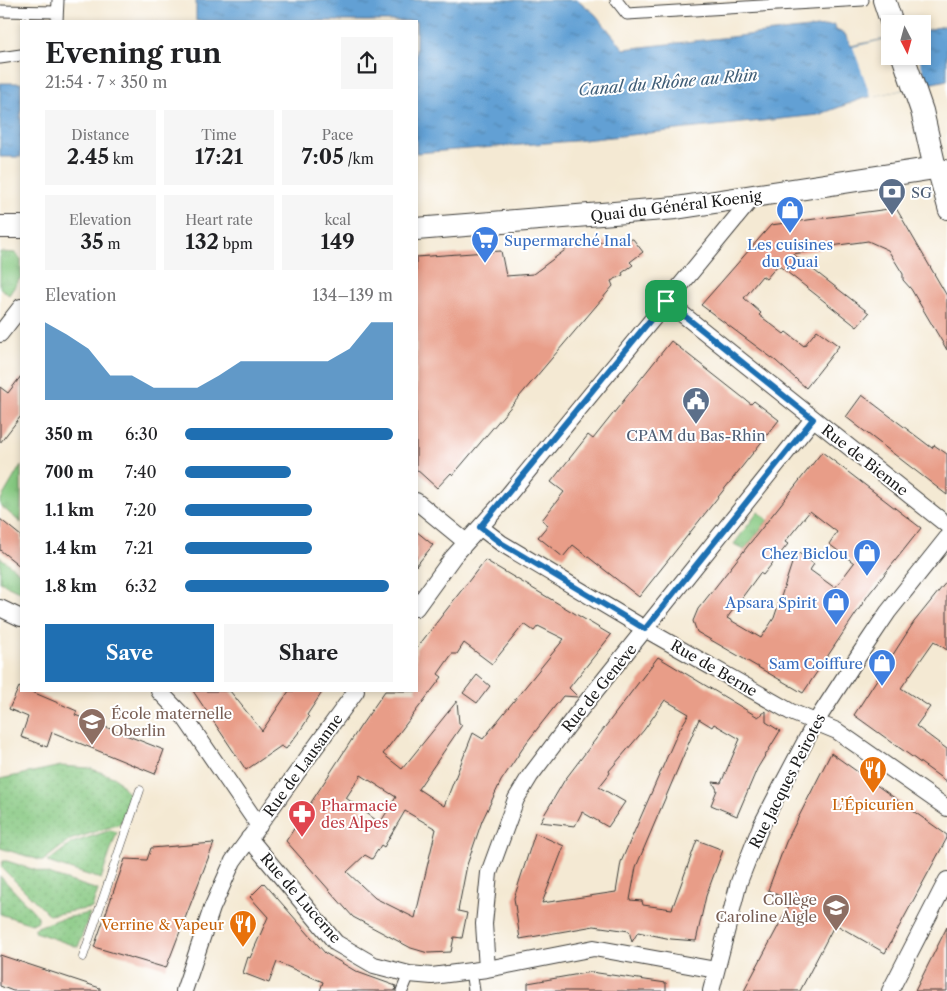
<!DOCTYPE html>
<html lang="en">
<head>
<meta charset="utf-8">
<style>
  :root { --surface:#fff; --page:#f6f6f6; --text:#202124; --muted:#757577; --accent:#1f6fb2 }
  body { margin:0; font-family:"Libre Caslon Text",serif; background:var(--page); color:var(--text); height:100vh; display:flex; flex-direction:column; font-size:19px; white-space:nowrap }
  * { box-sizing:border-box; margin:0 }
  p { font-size:16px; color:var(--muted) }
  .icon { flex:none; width:28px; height:28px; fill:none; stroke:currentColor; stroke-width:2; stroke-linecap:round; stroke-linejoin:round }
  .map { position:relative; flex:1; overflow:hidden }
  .sheet { position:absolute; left:20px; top:20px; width:398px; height:672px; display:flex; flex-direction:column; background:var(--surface); border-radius:0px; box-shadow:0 2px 8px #0003 }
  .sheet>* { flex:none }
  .needle { width:32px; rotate:174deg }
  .controls { position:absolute; left:881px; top:15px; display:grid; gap:10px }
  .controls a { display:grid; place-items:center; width:50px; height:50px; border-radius:0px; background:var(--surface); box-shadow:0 2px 8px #0003; font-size:25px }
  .pin { position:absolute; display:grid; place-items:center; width:42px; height:42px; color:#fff; margin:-21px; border-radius:10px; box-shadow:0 2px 8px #0006 }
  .round { display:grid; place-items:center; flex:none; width:52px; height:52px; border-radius:0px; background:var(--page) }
  .summary { display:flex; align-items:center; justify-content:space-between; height:85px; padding:0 25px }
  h1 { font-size:28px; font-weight:700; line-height:38px }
  .figures { display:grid; grid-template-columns:repeat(3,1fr); gap:8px; height:85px; padding:5px 25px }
  .figures div { display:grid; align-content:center; border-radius:0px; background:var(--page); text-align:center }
  .figures b { font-size:21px; font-weight:700 }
  .figures small { font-size:14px; font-weight:400 }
  .figures p { font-size:14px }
  .chart { height:140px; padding:10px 25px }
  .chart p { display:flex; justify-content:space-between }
  .chart svg { width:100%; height:90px; margin-top:5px; fill:var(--accent); opacity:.7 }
  .primary-button { display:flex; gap:10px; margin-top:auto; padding:10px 25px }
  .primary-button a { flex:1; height:58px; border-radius:0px; background:var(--accent); color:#fff; font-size:20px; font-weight:700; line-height:58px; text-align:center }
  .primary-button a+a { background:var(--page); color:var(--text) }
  ul { padding:0 25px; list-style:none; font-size:16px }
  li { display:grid; grid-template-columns:80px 60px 1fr; align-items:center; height:38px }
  li i { height:12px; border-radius:6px; background:var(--accent) }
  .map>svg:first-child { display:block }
  .grass { fill:url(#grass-tufts); stroke:#50724e }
  .park { fill:url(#park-dots); stroke:#50724e }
  .water { fill:url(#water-ripples); stroke:#3f5e78 }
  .pier { fill:#f4e9d3 }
  .building { fill:#e89d88; fill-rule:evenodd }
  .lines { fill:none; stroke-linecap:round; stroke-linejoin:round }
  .service-casing { stroke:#3c3b37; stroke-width:9 }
  .pedestrian-casing { stroke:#3c3b37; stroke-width:13 }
  .minor-casing { stroke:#3c3b37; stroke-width:18 }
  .secondary-casing { stroke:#3c3b37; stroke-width:24 }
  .service { stroke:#fff; stroke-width:8 }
  .pedestrian { stroke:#fff; stroke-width:11 }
  .minor { stroke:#fff; stroke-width:16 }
  .secondary { stroke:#fff; stroke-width:22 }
  .route-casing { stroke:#fff; stroke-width:10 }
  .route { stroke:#1f6fb2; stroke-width:6 }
  .labels { text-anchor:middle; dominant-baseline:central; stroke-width:4; stroke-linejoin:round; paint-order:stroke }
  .service-label { font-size:15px; fill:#4e5e75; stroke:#fff; text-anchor:start }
  .street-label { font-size:15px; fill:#1c1c1c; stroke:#fff }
  .shop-label { font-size:15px; fill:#366cbe; stroke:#fff; text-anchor:end }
  .education-label { font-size:15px; fill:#785e54; stroke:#fff; text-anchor:start }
  .food-label { font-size:15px; fill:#c56008; stroke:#fff }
  .health-label { font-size:15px; fill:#be3a42; stroke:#fff; text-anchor:start }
  .water-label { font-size:16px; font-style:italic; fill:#3f5e78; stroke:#fff }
</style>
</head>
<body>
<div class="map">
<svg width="947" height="991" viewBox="0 0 947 991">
  <defs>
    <pattern id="grass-tufts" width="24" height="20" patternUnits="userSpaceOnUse" patternTransform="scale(1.25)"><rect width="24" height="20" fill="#84c77f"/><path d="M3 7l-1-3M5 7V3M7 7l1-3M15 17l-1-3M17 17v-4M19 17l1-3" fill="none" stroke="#71aa6d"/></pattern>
    <pattern id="park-dots" width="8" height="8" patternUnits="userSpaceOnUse" patternTransform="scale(1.25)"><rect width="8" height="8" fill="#84c77f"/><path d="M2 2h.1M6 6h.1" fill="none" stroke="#71aa6d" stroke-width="1.8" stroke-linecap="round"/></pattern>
    <pattern id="water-ripples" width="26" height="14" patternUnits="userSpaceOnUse" patternTransform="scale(1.25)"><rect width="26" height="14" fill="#62a0d4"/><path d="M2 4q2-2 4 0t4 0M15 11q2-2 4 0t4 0" fill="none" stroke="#5082ab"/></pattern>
  </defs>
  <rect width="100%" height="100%" fill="#fff"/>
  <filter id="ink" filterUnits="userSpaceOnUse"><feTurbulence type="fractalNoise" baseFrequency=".02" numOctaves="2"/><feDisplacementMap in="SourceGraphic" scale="10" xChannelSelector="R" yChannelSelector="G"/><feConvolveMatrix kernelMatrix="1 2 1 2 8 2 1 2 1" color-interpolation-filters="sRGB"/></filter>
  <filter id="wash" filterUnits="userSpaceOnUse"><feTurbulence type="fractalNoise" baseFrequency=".0096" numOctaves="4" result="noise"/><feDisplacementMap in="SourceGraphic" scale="20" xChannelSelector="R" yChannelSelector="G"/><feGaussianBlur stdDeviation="1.12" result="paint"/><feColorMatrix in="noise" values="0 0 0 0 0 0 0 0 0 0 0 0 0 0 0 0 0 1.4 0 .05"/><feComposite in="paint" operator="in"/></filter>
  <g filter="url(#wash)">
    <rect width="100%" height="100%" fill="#f4e9d3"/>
    <!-- grass -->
    <path class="grass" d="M0,252L15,253L21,259V277L9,295L0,288Z
      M21,465V523L0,505V501Z
      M758,512L768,520L744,550L734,544Z
      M0,557L21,574V592L0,582Z"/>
    <!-- park -->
    <path class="park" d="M61,766L89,768L116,778L130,796L120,824L70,840L43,861L0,848V779Z
      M111,830L117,832L101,879L47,862L72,843Z
      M3,861H7L98,890L92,908L49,915L1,867Z
      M0,876L38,916V921L32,924L0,914Z
      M90,913L78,947L35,932V928L56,920Z"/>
    <!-- water -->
    <path class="water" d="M196,0H578L595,14L624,49L835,25L836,30L845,34L851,46L890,38V56H922L923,31L947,25V80L864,98L818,115L574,141L416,153V21H196Z
      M0,83H21V157H0Z"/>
    <!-- pier -->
    <path class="pier" d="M890,38V56H918L928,84L871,97L853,47Z"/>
    <g id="blocks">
      <!-- building -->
      <path class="building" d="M896,208L947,296V350L911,289L903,280V274L888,250L868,241L824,247L818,250L793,254L869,313L857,327L778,265L766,279L762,276L744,298L761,313L759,315L784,334L786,332L804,346L817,330L839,346L806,388L776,361L701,305L771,225Z
        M633,239L643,252L630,262L633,265L622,273L623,275L611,281L613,286L453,475L451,473L437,488L416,469V257L501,251L506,276L533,274L572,245Z
        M671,341L751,404L754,401L779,420L639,597L573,545L563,557L538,537L548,525L542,520L564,492L551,482L588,435L593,439Z
        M21,376V416L0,443V387L8,393Z
        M862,395L932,448L934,445L947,454V495L846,417Z
        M822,452L921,528L869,594L803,693L697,632L693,621L698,609ZM810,511L837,532L829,544L854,563L835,588L810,570L814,564L796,551L774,618L761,638L727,618L760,573L763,575L788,544L785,542Z
        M0,519L21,536V567L0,550Z
        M416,531L433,545L416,566Z
        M485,560L611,635L569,688L578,697L563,696L527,742L501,781L482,821L467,865L458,911L467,913L462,938L454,937L451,952L428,953L411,948L353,917L286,841L360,727L385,691H416V649ZM524,624L534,631L538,626L564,639L483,739L473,733L444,806L418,789L462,725L459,723L457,701L402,769L383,754L442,677L438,674L452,654H457L464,643L492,664ZM361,775L396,797L380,823L346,798ZM405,811L436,829L415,918L375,898L347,872L365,855L372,859L381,845L384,847Z
        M947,581V650L934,641L901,688L930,707L916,726L947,749V782L854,715L914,622Z
        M658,657L758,717L766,711V722L780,731L757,769L737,816L711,805L717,790L713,782L721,783L740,739L714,724L712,727L699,719L636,867L630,900L642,901L643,905L672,909L697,840L723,850L706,896L696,941L671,939L638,932L632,942L629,931L594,926L520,939L514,898L535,833L564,846L542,903L616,892L621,862L678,732L689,714L665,700L644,730L609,771L610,773L599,787L625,802L608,827L582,812L575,826L540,822L564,781Z
        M477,675L490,686L477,703L463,693Z
        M19,687L21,688V691H30L77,711L75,715L164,750L155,774L52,732L47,747L21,737L28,717L9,709Z
        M193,691H230L262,731L289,691H323L307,715L309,717L302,728L286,749L281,746L246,770Z
        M831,753L947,835V838L885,953L835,924L800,991H744L791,902L768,890L786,842Z
        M214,843L166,968L94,947L125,859L147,860L151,848Z
        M264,883L325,953L357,972L396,986L395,991H320L323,982L277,962L269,983L243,973L248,957L250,958L268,917L250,897Z
        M947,927V991H915Z
        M0,955L100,988V991H13L0,986Z
        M591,972L666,983V991H528V983Z"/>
    </g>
  </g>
  <g filter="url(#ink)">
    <use href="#blocks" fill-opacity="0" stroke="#3c3b37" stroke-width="1"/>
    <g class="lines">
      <defs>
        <path id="service" d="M83,957L140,790"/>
        <path id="pedestrian" d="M616,0L627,14L863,0
          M0,11L57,12
          M57,21L58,0
          M0,58L21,55
          M471,971L474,991
          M402,991L409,974"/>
        <path id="minor" d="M935,168L947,211
          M666,301L947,525
          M0,334L21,307
          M416,501L466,542
          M480,527L501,543L645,629L791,712L837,731L947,808
          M0,608L21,618
          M416,608L453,557L500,505L753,197
          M159,691L185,718L259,826
          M249,838L336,943L374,965L409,974L432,976L487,969L594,948L716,970
          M487,969L484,924L489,873L516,799L530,776L576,715L813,419
          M184,991L212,908L233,861L356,691
          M711,991L739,882L761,826L776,797L815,723L859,655L888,612L947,538
          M890,991L947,880"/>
        <path id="secondary" d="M884,0L892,24
          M903,56L922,111L935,168
          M0,227H21
          M416,229L676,208L935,168L947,172"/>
      </defs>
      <!-- service casing -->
      <use href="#service" class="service-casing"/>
      <!-- pedestrian casing -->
      <use href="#pedestrian" class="pedestrian-casing"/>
      <!-- minor casing -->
      <use href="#minor" class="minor-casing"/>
      <!-- secondary casing -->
      <use href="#secondary" class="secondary-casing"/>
      <!-- service -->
      <use href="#service" class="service"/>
      <!-- pedestrian -->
      <use href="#pedestrian" class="pedestrian"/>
      <!-- minor -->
      <use href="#minor" class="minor"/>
      <!-- secondary -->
      <use href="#secondary" class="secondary"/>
    </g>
  </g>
  <g class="lines" filter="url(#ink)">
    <defs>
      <path id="route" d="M666,301L813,419L645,629L501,543L480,527Z"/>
    </defs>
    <!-- route casing -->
    <use href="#route" class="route-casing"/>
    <!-- route -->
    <use href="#route" class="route"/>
  </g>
  <!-- icons -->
  <defs>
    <symbol id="bank-pin" viewBox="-11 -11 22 30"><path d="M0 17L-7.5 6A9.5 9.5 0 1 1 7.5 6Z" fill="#5c6f8a" stroke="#fff"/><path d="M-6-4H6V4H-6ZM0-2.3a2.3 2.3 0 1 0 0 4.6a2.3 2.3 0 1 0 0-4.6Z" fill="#fff"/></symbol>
    <symbol id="shop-pin" viewBox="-11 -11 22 30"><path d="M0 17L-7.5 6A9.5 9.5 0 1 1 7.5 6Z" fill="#3f7fe0" stroke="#fff"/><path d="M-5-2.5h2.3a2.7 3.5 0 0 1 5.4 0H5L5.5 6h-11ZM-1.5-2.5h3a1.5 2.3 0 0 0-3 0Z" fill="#fff"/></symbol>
    <symbol id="supermarket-pin" viewBox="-11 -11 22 30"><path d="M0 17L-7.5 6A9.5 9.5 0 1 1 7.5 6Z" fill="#3f7fe0" stroke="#fff"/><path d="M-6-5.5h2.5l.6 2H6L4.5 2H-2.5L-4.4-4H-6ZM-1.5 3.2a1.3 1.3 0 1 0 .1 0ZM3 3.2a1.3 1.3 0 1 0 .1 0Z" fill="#fff"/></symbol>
    <symbol id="civic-pin" viewBox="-11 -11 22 30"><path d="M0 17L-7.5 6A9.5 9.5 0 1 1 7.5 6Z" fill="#5c6f8a" stroke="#fff"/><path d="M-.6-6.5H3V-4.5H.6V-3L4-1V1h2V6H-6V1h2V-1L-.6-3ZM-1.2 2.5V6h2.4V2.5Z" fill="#fff"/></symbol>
    <symbol id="school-pin" viewBox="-11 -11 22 30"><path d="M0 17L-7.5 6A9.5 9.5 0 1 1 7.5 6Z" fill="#8d6e63" stroke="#fff"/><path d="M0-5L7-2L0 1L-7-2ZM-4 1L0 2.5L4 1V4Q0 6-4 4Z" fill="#fff"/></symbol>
    <symbol id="restaurant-pin" viewBox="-11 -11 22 30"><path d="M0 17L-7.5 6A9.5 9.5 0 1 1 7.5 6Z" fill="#e8710a" stroke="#fff"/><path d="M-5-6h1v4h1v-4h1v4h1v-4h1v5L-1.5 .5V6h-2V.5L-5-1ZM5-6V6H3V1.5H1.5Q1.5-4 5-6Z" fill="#fff"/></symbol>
    <symbol id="pharmacy-pin" viewBox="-11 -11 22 30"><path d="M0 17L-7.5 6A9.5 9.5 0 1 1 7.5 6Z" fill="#e0444e" stroke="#fff"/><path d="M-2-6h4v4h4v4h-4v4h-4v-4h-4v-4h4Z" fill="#fff"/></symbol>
  </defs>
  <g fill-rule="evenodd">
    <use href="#bank-pin" x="876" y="176" width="32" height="43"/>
    <use href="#shop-pin" x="774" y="194" width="32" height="43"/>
    <use href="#supermarket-pin" x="469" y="224" width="32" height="43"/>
    <use href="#civic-pin" x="680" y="385" width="32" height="43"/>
    <use href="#shop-pin" x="851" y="537" width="32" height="43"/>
    <use href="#shop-pin" x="820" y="586" width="32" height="43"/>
    <use href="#shop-pin" x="866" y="647" width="32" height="43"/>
    <use href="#school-pin" x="76" y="706" width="32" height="43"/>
    <use href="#restaurant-pin" x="857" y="754" width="32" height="43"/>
    <use href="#pharmacy-pin" x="286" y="798" width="32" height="43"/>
    <use href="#school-pin" x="820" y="892" width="32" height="43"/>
    <use href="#restaurant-pin" x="227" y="908" width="32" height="43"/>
  </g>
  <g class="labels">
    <!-- service labels -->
    <g class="service-label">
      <text x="911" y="192">SG</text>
      <text x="696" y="435" text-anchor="middle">CPAM du Bas-Rhin</text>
    </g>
    <!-- street labels -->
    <g class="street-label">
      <text transform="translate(676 206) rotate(-7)">Quai du Général Koenig</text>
      <text transform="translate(865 460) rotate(38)">Rue de Bienne</text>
      <text transform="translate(714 668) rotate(30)">Rue de Berne</text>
      <text transform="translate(599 688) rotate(-51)">Rue de Genève</text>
      <text transform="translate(303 765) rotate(-54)">Rue de Lausanne</text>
      <text transform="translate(787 781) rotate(-63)">Rue Jacques Peirotes</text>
      <text transform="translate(301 898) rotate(49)">Rue de Lucerne</text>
    </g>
    <!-- shop labels -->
    <g class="shop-label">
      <text x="504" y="240" text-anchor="start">Supermarché Inal</text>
      <text x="790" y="244" text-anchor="middle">Les cuisines<tspan x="790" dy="17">du Quai</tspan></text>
      <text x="848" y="553">Chez Biclou</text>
      <text x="817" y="602">Apsara Spirit</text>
      <text x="863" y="663">Sam Coiffure</text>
    </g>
    <!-- education labels -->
    <g class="education-label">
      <text x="111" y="713">École maternelle<tspan x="111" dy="17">Oberlin</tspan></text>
      <text x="817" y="899" text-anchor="end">Collège<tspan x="817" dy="17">Caroline Aigle</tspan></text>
    </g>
    <!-- food labels -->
    <g class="food-label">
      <text x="873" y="804">L’Épicurien</text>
      <text x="224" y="924" text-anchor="end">Verrine &amp; Vapeur</text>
    </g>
    <!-- health labels -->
    <g class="health-label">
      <text x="321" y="805">Pharmacie<tspan x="321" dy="17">des Alpes</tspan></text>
    </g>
    <!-- water labels -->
    <g class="water-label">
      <text transform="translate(668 82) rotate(-5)">Canal du Rhône au Rhin</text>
    </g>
  </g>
</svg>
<div class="controls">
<a><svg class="needle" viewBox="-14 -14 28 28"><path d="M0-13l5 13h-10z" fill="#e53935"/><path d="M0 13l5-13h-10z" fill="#757577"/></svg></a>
</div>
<div class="pin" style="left:666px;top:301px;background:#1e9e55"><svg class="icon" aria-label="arrive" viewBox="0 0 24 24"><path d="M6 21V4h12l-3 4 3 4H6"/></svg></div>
<section class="sheet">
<div class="summary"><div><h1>Evening run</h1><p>21:54 · 7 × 350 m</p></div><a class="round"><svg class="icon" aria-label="share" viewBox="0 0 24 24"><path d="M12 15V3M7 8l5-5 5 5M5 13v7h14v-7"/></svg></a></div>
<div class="figures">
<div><p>Distance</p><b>2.45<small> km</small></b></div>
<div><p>Time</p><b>17:21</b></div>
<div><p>Pace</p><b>7:05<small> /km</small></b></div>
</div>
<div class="figures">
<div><p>Elevation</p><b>35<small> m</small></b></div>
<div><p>Heart rate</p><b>132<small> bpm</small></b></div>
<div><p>kcal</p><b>149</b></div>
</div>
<div class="chart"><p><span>Elevation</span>134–139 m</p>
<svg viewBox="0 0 160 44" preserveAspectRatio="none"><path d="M0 44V6L10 12L20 19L30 32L40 32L50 38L60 38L70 38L80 32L90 25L100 25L110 25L120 25L130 25L140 19L150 6L160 6V44z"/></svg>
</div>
<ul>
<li><b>350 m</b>6:30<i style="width:100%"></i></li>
<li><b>700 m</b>7:40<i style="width:51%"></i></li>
<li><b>1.1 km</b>7:20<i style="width:61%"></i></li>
<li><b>1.4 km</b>7:21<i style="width:61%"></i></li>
<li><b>1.8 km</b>6:32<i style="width:98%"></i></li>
</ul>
<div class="primary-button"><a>Save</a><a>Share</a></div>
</section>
</div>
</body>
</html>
